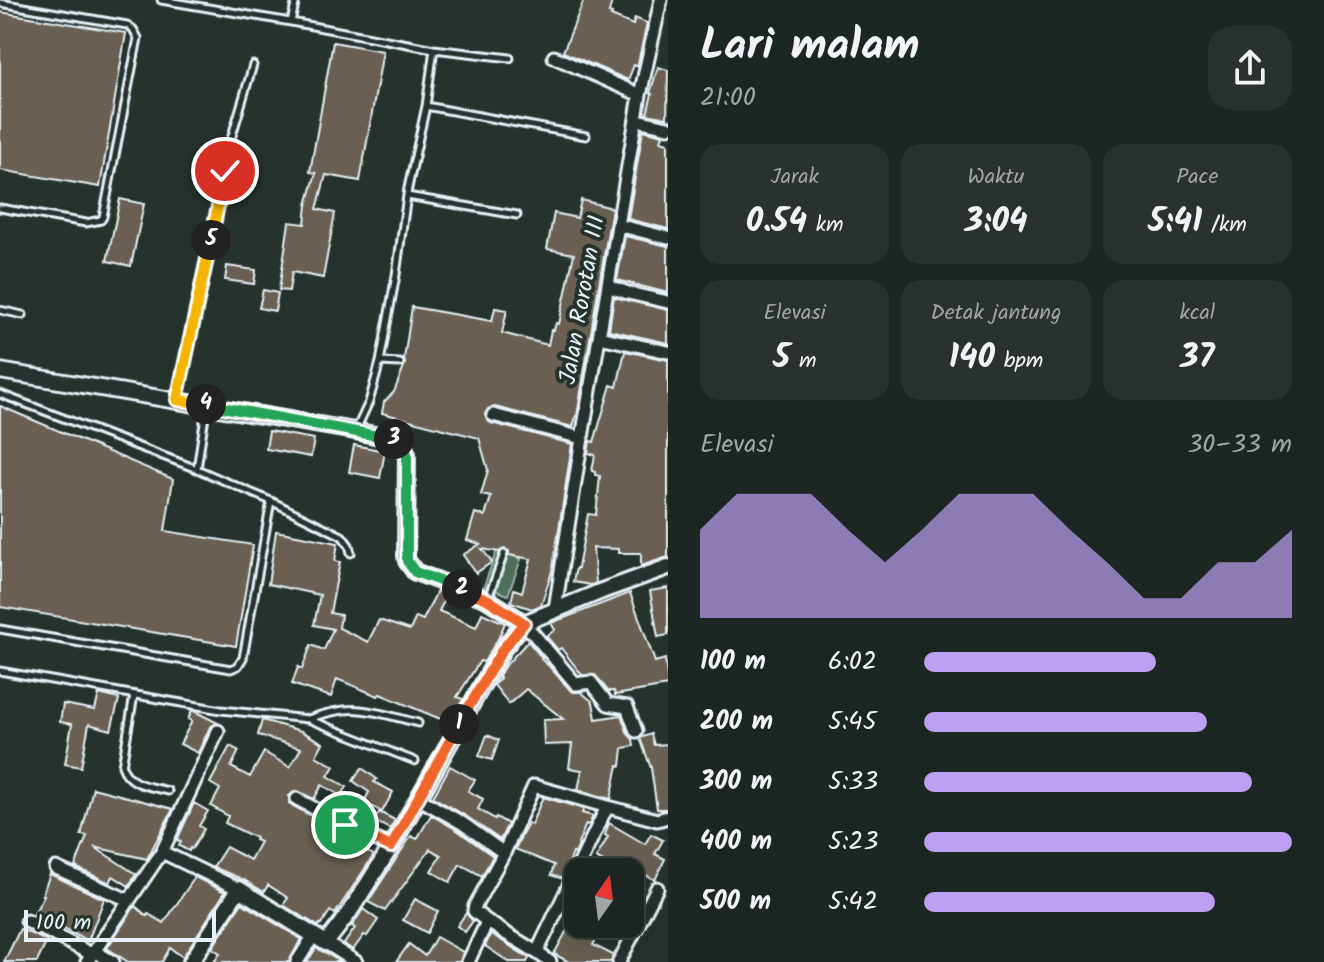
<!DOCTYPE html>
<html lang="id">
<head>
<meta charset="utf-8">
<style>
  :root { --surface:#1c2622; --page:#29322f; --text:#f1f3f6; --muted:#a0a5a5; --line:#3a4340; --accent:#bca0f2 }
  body { margin:0; font-family:Kalam,sans-serif; background:var(--page); color:var(--text); height:100vh; display:flex; flex-direction:column; font-size:30px; white-space:nowrap }
  * { box-sizing:border-box; margin:0 }
  p { font-size:26px; color:var(--muted) }
  .icon { flex:none; width:44px; height:44px; fill:none; stroke:currentColor; stroke-width:2; stroke-linecap:round; stroke-linejoin:round }
  .map { position:relative; flex:1; overflow:hidden }
  .details { display:flex; flex-direction:column; background:var(--surface); width:656px }
  .details>* { flex:none }
  .needle { width:52px; rotate:14deg }
  .tools { position:absolute; left:564px; top:858px; display:grid; gap:16px }
  .tools a { display:grid; place-items:center; width:80px; height:80px; border-radius:16px; background:var(--surface); box-shadow:0 8px 32px #0002,0 0 0 2px var(--line); font-size:40px }
  .scale { position:absolute; left:24px; bottom:20px; width:192px; box-sizing:border-box; padding-left:8px; border:4px solid #e8f1f8; border-top:0; font-size:22px; line-height:28px; white-space:nowrap; color:#e8f1f8; -webkit-text-stroke:6px #26332d; paint-order:stroke }
  .pin { position:absolute; display:grid; place-items:center; width:68px; height:68px; color:#fff; margin:-34px; border:4px solid #fff; border-radius:50%; box-shadow:0 2px 8px #0007 }
  .km { position:absolute; width:40px; height:40px; margin:-20px; border-radius:50%; background:#222; color:#fff; font-size:22px; line-height:40px; text-align:center }
  .round { display:grid; place-items:center; flex:none; width:84px; height:84px; border-radius:24px; background:var(--page) }
  .head { display:flex; align-items:center; justify-content:space-between; height:136px; padding:0 32px }
  h1 { font-size:44px; font-weight:600; line-height:60px }
  .stats { display:grid; grid-template-columns:repeat(3,1fr); gap:12px; height:136px; padding:8px 32px }
  .stats div { display:grid; align-content:center; border-radius:20px; background:var(--page); text-align:center }
  .stats b { font-size:34px; font-weight:600 }
  .stats small { font-size:22px; font-weight:400 }
  .stats p { font-size:22px }
  .chart { height:224px; padding:16px 32px }
  .chart p { display:flex; justify-content:space-between }
  .chart svg { width:100%; height:144px; margin-top:8px; fill:var(--accent); opacity:.7 }
  ul { padding:0 32px; list-style:none; font-size:26px }
  li { display:grid; grid-template-columns:128px 96px 1fr; align-items:center; height:60px }
  li i { height:20px; border-radius:10px; background:var(--accent) }
  main { display:flex; flex:1; min-height:0 }
  .map>svg:first-child { display:block }
  .green { fill:#4e6e58; stroke:#9bb0a8; stroke-width:2 }
  .building { fill:#696052; stroke:#e8f1f8; stroke-width:2 }
  .lines { fill:none; stroke-linecap:round; stroke-linejoin:round }
  .service-casing { stroke:#e8f1f8; stroke-width:11 }
  .minor-casing { stroke:#e8f1f8; stroke-width:17 }
  .tertiary-casing { stroke:#e8f1f8; stroke-width:20 }
  .service { stroke:#26332d; stroke-width:5 }
  .minor { stroke:#26332d; stroke-width:11 }
  .tertiary { stroke:#26332d; stroke-width:14 }
  .split-1-casing { stroke:#fff; stroke-width:16 }
  .split-2-casing { stroke:#fff; stroke-width:16 }
  .split-3-casing { stroke:#fff; stroke-width:16 }
  .split-4-casing { stroke:#fff; stroke-width:16 }
  .split-5-casing { stroke:#fff; stroke-width:16 }
  .split-6-casing { stroke:#fff; stroke-width:16 }
  .split-1 { stroke:#f0652b; stroke-width:10 }
  .split-2 { stroke:#f0652b; stroke-width:10 }
  .split-3 { stroke:#22a559; stroke-width:10 }
  .split-4 { stroke:#22a559; stroke-width:10 }
  .split-5 { stroke:#f5b400; stroke-width:10 }
  .split-6 { stroke:#f5b400; stroke-width:10 }
  .labels { text-anchor:middle; dominant-baseline:central; stroke-width:8; stroke-linejoin:round; paint-order:stroke }
  .street-label { font-size:24px; fill:#e8f1f8; stroke:#26332d }
</style>
</head>
<body>
<main>
<div class="map">
<svg width="668" height="962" viewBox="0 0 668 962">
  <rect width="100%" height="100%" fill="#26332d"/>
  <filter id="ink" filterUnits="userSpaceOnUse"><feTurbulence type="fractalNoise" baseFrequency=".0125" numOctaves="2"/><feDisplacementMap in="SourceGraphic" scale="16" xChannelSelector="R" yChannelSelector="G"/><feConvolveMatrix kernelMatrix="1 2 1 2 8 2 1 2 1" color-interpolation-filters="sRGB"/></filter>
  <g filter="url(#ink)">
    <!-- green -->
    <path class="green" d="M497,550L521,559L508,595L484,586Z"/>
    <!-- building -->
    <path class="building" d="M584,0H612L609,13L612,14L611,16L633,25L635,18L647,23L638,63L637,66L634,65L628,80L563,52Z
      M0,12L126,33L100,187L0,170Z
      M333,42L383,51L360,181L326,175L317,209L335,213L323,278L292,272L289,291L279,290L289,222L305,224L307,205L316,173L310,172Z
      M658,67L668,70L667,118L647,114L652,94L650,93Z
      M643,130L663,135L661,141L668,143V229L628,219Z
      M120,199L144,204L131,266L107,261Z
      M581,200L612,208L577,416H576L573,427L495,407L488,409L485,414L487,420L491,423L572,444L553,568L541,605L532,609L511,602L514,589L522,592L531,559L509,555V551L505,549L499,552L482,549L492,562L476,573L463,555L480,544L467,540L475,513L485,516L491,497L481,495L488,470L479,438L382,413L384,402L394,392L405,364L404,359L412,307L492,321L495,308L507,310L502,333L548,345L551,330H554L556,323L559,324L574,254L547,249L554,213L577,218Z
      M625,236L668,246V293L617,280Z
      M227,266L256,270L254,284L225,280Z
      M263,290L278,293L275,311L259,308Z
      M614,297L668,310V343L609,330Z
      M625,351L668,360V557L641,566V553H619V549L593,548L596,583L591,585L573,582L576,568H578L588,514L596,515L600,476L595,475V472L592,471L595,455L588,453L590,441L594,442L611,385L617,387Z
      M0,406L173,479L165,531L253,545L236,646L0,607Z
      M269,431L314,439L311,457L266,449Z
      M354,445L385,451L380,478L349,472Z
      M276,531L338,543L335,561L340,562L330,613L341,615L339,628L368,642L379,620L410,630L416,617L423,620L437,591L447,595L439,611L476,627L482,613L505,623L498,639L484,662L480,661L457,697L463,699L450,723L380,694L378,696L337,679L331,697L292,684L298,667L302,669L311,645L324,650L333,629L314,625L320,595L268,584Z
      M668,588V635L658,637L650,591Z
      M630,593L655,662L665,659L668,686L615,695L614,691H608L595,675H582L561,648L558,650L546,636L555,630L551,623Z
      M528,641L542,658L541,659L549,666L570,690L574,692H581L593,702L596,719L621,715L628,734L633,739L634,746L623,748L621,766L618,765L611,799L578,790L582,770L569,768L572,744L544,745L543,720L563,719L526,689L509,704L494,685L500,678L498,677L504,667Z
      M99,694L119,699L111,730L89,724L81,767L65,764L72,724L60,722L63,704L95,710Z
      M192,710L218,723L210,727L198,753L180,744L192,721L188,719Z
      M262,720L301,731L323,743L316,756L334,766L328,776L347,787L341,796L322,785L314,799L296,791L289,796V803L293,806L351,837L350,839L363,846L361,849L374,855L335,914L330,911L321,925L320,924L318,926L283,905L288,898L268,885L264,892L244,880L213,867L226,847L250,860L260,842L255,840L256,838L225,823L228,816L211,806L220,789L210,783L230,746L239,751L231,767L250,777L264,752L290,767L301,748L258,735Z
      M651,734L654,745L668,744V809H657L651,768L640,738Z
      M487,735L499,740L492,760L479,756Z
      M450,766L475,780L468,791L483,799L478,809L495,819L496,817L508,824L500,840L466,816L433,797Z
      M362,768L377,779L374,782L393,792L382,812L364,802L369,792L353,781Z
      M93,788L173,809L147,859L94,847L136,874L129,886L113,876L110,883L75,867L87,836L81,835Z
      M543,797L584,809L582,813L593,816L589,825L586,824L578,844L579,845L575,854L573,853L563,879L551,875L554,865L515,849L528,823L531,825Z
      M194,803L208,811L199,826L204,829L192,849L190,848L189,851L179,846L181,842L177,840Z
      M379,812L395,820L390,829L374,821Z
      M431,815L457,830L493,856L482,876L460,864L450,882L431,871L441,855L430,849L385,911L368,902L411,836L417,839Z
      M609,823L645,844L651,834L663,840L655,854L665,859L655,880L621,862L618,870L596,858L608,837L605,835Z
      M50,874L104,899L88,941L34,914L44,895H42Z
      M195,877L225,892L183,957L170,948L162,962H128L107,948L135,906L147,916L148,914L164,923Z
      M415,899L438,911L427,933L403,920Z
      M242,903L301,939L289,962H214L220,953L212,948Z
      M363,909L378,920L367,936L364,935L353,950L344,944L355,928L352,926Z
      M466,913L473,921L465,932L457,926Z
      M572,921L577,924H596L594,927L598,929L595,934L598,936L593,945L613,955L611,962H569L554,954Z
      M20,929L47,941L37,962H4Z
      M491,934L529,958L527,962H509L485,946Z
      M436,937L463,952L460,962H396L409,944L425,956Z
      M316,948L326,953L340,962H307Z"/>
    <g class="lines">
      <defs>
        <path id="service" d="M161,0L291,22L296,0
          M0,3L127,25L133,29L138,38L103,217L101,220L86,223L0,208
          M291,22L434,49L426,106L408,188L396,275L380,362L369,402L356,430
          M434,49L510,58
          M426,106L586,136
          M407,196L517,215
          M0,310L23,315
          M380,362L400,363
          M0,394L197,469L271,501L342,536L349,545L351,553
          M177,399L201,292L231,139L253,65
          M197,469L206,409
          M488,598L504,554
          M0,629L231,669L238,666L243,658L271,501
          M0,671L221,710L308,719L415,761
          M134,695L122,766C129,786 150,786 168,791
          M308,719C356,702 371,711 418,723"/>
        <path id="minor" d="M554,57L640,95
          M637,120L668,127
          M618,225L668,238
          M608,286L628,293L668,302
          M599,337L668,352
          M493,415L582,438
          M555,609L582,438L640,95L661,0
          M524,623L576,684L591,682L608,704L627,707L636,731
          M418,798L462,823L504,853
          M297,799L345,825L391,847
          M162,852L239,889
          M56,868L128,900
          M27,921L91,954
          M326,943L356,962
          M94,951L113,962
          M537,952L603,815L608,807L657,820L668,817
          M87,962L162,852L218,731
          M297,962L314,935
          M468,962L487,922
          M550,962C526,943 497,931 474,911L475,906L504,853L534,786L608,807
          M619,962L657,888"/>
        <path id="tertiary" d="M0,371L355,431L394,439L401,442L407,454L406,556L407,561L415,572L487,599L524,623
          M191,962L239,889L326,943L349,913L391,847L502,650L524,623L602,591L668,567"/>
      </defs>
      <!-- service casing -->
      <use href="#service" class="service-casing"/>
      <!-- minor casing -->
      <use href="#minor" class="minor-casing"/>
      <!-- tertiary casing -->
      <use href="#tertiary" class="tertiary-casing"/>
      <!-- service -->
      <use href="#service" class="service"/>
      <!-- minor -->
      <use href="#minor" class="minor"/>
      <!-- tertiary -->
      <use href="#tertiary" class="tertiary"/>
    </g>
  </g>
  <g class="lines" filter="url(#ink)">
    <defs>
      <path id="split-1" d="M345,825L391,847L459,724"/>
      <path id="split-2" d="M459,724L502,650L524,623L487,599L462,589"/>
      <path id="split-3" d="M394,439C402,442 405,446 407,454V561L415,572L462,589"/>
      <path id="split-4" d="M206,404L394,439"/>
      <path id="split-5" d="M206,404L177,400L211,240"/>
      <path id="split-6" d="M211,240L225,171"/>
    </defs>
    <!-- split-1 casing -->
    <use href="#split-1" class="split-1-casing"/>
    <!-- split-2 casing -->
    <use href="#split-2" class="split-2-casing"/>
    <!-- split-3 casing -->
    <use href="#split-3" class="split-3-casing"/>
    <!-- split-4 casing -->
    <use href="#split-4" class="split-4-casing"/>
    <!-- split-5 casing -->
    <use href="#split-5" class="split-5-casing"/>
    <!-- split-6 casing -->
    <use href="#split-6" class="split-6-casing"/>
    <!-- split-1 -->
    <use href="#split-1" class="split-1"/>
    <!-- split-2 -->
    <use href="#split-2" class="split-2"/>
    <!-- split-3 -->
    <use href="#split-3" class="split-3"/>
    <!-- split-4 -->
    <use href="#split-4" class="split-4"/>
    <!-- split-5 -->
    <use href="#split-5" class="split-5"/>
    <!-- split-6 -->
    <use href="#split-6" class="split-6"/>
  </g>
  <g class="labels">
    <!-- street labels -->
    <g class="street-label">
      <text transform="translate(583 300) rotate(-80)">Jalan Rorotan III</text>
    </g>
  </g>
</svg>
<div class="tools">
<a><svg class="needle" viewBox="-14 -14 28 28"><path d="M0-13l5 13h-10z" fill="#e53935"/><path d="M0 13l5-13h-10z" fill="#a0a5a5"/></svg></a>
</div>
<div class="scale">100 m</div>
<div class="pin" style="left:345px;top:825px;background:#1e9e55"><svg class="icon" aria-label="arrive" viewBox="0 0 24 24"><path d="M6 21V4h12l-3 4 3 4H6"/></svg></div>
<div class="pin" style="left:225px;top:171px;background:#d93025"><svg class="icon" aria-label="check" viewBox="0 0 24 24"><path d="M5 12l5 5 9-10"/></svg></div>
<b class="km" style="left:459px;top:724px">1</b>
<b class="km" style="left:462px;top:589px">2</b>
<b class="km" style="left:394px;top:439px">3</b>
<b class="km" style="left:206px;top:404px">4</b>
<b class="km" style="left:211px;top:240px">5</b>
</div>
<section class="details">
<div class="head"><div><h1>Lari malam</h1><p>21:00</p></div><a class="round"><svg class="icon" aria-label="share" viewBox="0 0 24 24"><path d="M12 15V3M7 8l5-5 5 5M5 13v7h14v-7"/></svg></a></div>
<div class="stats">
<div><p>Jarak</p><b>0.54<small> km</small></b></div>
<div><p>Waktu</p><b>3:04</b></div>
<div><p>Pace</p><b>5:41<small> /km</small></b></div>
</div>
<div class="stats">
<div><p>Elevasi</p><b>5<small> m</small></b></div>
<div><p>Detak jantung</p><b>140<small> bpm</small></b></div>
<div><p>kcal</p><b>37</b></div>
</div>
<div class="chart"><p><span>Elevasi</span>30–33 m</p>
<svg viewBox="0 0 160 44" preserveAspectRatio="none"><path d="M0 44V17L10 6L20 6L30 6L40 17L50 27L60 17L70 6L80 6L90 6L100 17L110 27L120 38L130 38L140 27L150 27L160 17V44z"/></svg>
</div>
<ul>
<li><b>100 m</b>6:02<i style="width:63%"></i></li>
<li><b>200 m</b>5:45<i style="width:77%"></i></li>
<li><b>300 m</b>5:33<i style="width:89%"></i></li>
<li><b>400 m</b>5:23<i style="width:100%"></i></li>
<li><b>500 m</b>5:42<i style="width:79%"></i></li>
</ul>
</section>
</main>
</body>
</html>
